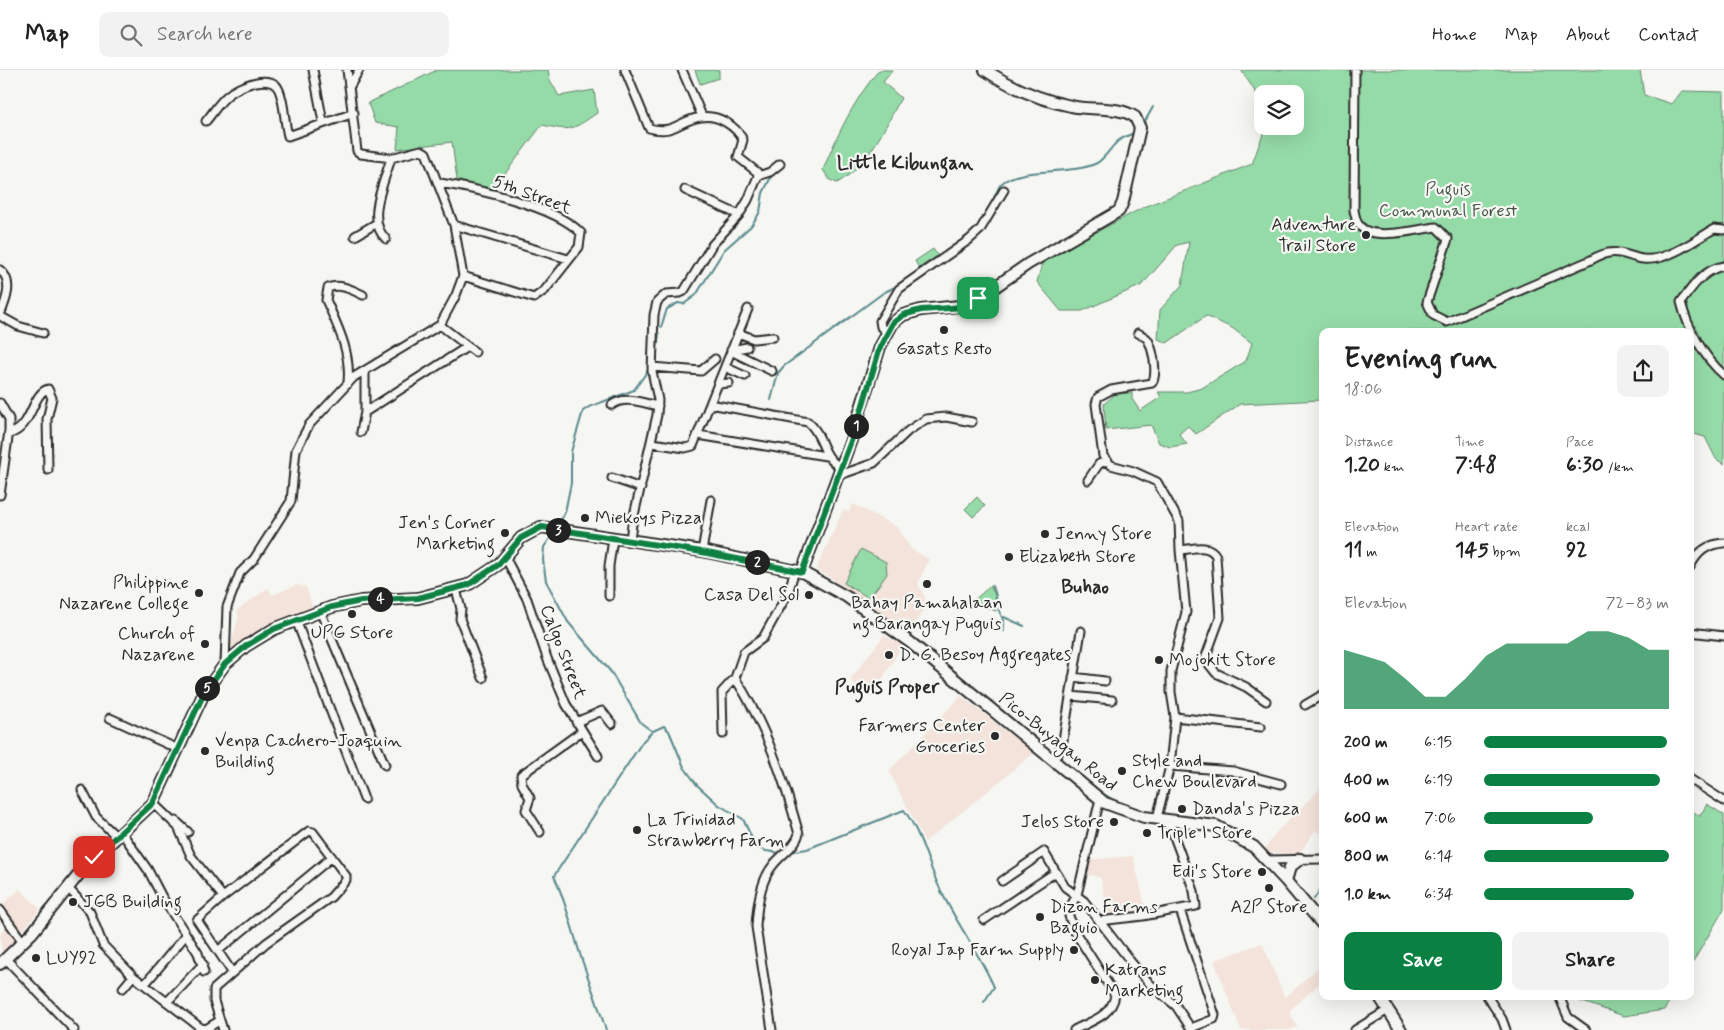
<!DOCTYPE html>
<html lang="en">
<head>
<meta charset="utf-8">
<style>
  :root { --surface:#fff; --page:#f2f2f2; --text:#222; --muted:#767676; --line:#e0e0e0; --accent:#0b8043 }
  body { margin:0; font-family:Mynerve,sans-serif; background:var(--page); color:var(--text); height:100vh; display:flex; flex-direction:column; font-size:19px; white-space:nowrap }
  * { box-sizing:border-box; margin:0 }
  p { font-size:16px; color:var(--muted) }
  .icon { flex:none; width:28px; height:28px; fill:none; stroke:currentColor; stroke-width:2; stroke-linecap:round; stroke-linejoin:round }
  .map { position:relative; flex:1; overflow:hidden }
  .drawer { position:absolute; left:1319px; top:258px; width:375px; height:672px; display:flex; flex-direction:column; background:var(--surface); border-radius:10px; box-shadow:0 5px 20px #0002 }
  .drawer>* { flex:none }
  .fabs { position:absolute; left:1254px; top:15px; display:grid; gap:10px }
  .fabs a { display:grid; place-items:center; width:50px; height:50px; border-radius:10px; background:var(--surface); box-shadow:0 5px 20px #0002; font-size:25px }
  .pin { position:absolute; display:grid; place-items:center; width:42px; height:42px; color:#fff; margin:-21px; border-radius:10px; box-shadow:0 2px 8px #0006 }
  .km { position:absolute; width:25px; height:25px; margin:-12px; border-radius:50%; background:#222; color:#fff; font-size:14px; line-height:25px; text-align:center }
  .round { display:grid; place-items:center; flex:none; width:52px; height:52px; border-radius:10px; background:var(--page) }
  .overview { display:flex; align-items:center; justify-content:space-between; height:85px; padding:0 25px }
  h1 { font-size:28px; font-weight:700; line-height:38px }
  .metrics { display:grid; grid-template-columns:repeat(3,1fr); gap:8px; height:85px; padding:5px 25px }
  .metrics div { display:grid; align-content:center }
  .metrics b { font-size:21px; font-weight:700 }
  .metrics small { font-size:14px; font-weight:400 }
  .metrics p { font-size:14px }
  .chart { height:140px; padding:10px 25px }
  .chart p { display:flex; justify-content:space-between }
  .chart svg { width:100%; height:90px; margin-top:5px; fill:var(--accent); opacity:.7 }
  .action { display:flex; gap:10px; margin-top:auto; padding:10px 25px }
  .action a { flex:1; height:58px; border-radius:10px; background:var(--accent); color:#fff; font-size:20px; font-weight:700; line-height:58px; text-align:center }
  .action a+a { background:var(--page); color:var(--text) }
  ul { padding:0 25px; list-style:none; font-size:16px }
  li { display:grid; grid-template-columns:80px 60px 1fr; align-items:center; height:38px }
  li i { height:12px; border-radius:6px; background:var(--accent) }
  header { display:flex; align-items:center; gap:30px; box-sizing:border-box; height:70px; padding:0 25px; background:var(--surface); border-bottom:1px solid var(--line) }
  header strong { font-size:24px }
  nav { display:flex; gap:28px; margin-inline-start:auto; font-size:18px }
  .search { width:350px; height:45px; background:var(--page); display:flex; align-items:center; gap:12px; box-sizing:border-box; padding:0 18px; border-radius:10px; color:var(--muted); font-size:19px }
  .map>svg:first-child { display:block }
  .built { fill:#f3e3da }
  .green { fill:#95dba8; stroke:#60836a }
  .lines { fill:none; stroke-linecap:round; stroke-linejoin:round }
  .stream { stroke:#59898c; stroke-width:2 }
  .minor-casing { stroke:#2b2b2b; stroke-width:11 }
  .secondary-casing { stroke:#2b2b2b; stroke-width:14 }
  .primary-casing { stroke:#2b2b2b; stroke-width:14 }
  .minor { stroke:#f6f6f2; stroke-width:7 }
  .secondary { stroke:#f6f6f2; stroke-width:10 }
  .primary { stroke:#f6f6f2; stroke-width:10 }
  .route-casing { stroke:#fff; stroke-width:10 }
  .route { stroke:#0b8043; stroke-width:6 }
  .poi-dot { fill:#2b2b2b; stroke:#f6f6f2; stroke-width:2 }
  .labels { text-anchor:middle; dominant-baseline:central; stroke-width:4.5; stroke-linejoin:round; paint-order:stroke }
  .park-label { font-size:18px; fill:#46574a; stroke:#f6f6f2 }
  .street-label { font-size:18px; fill:#2b2b2b; stroke:#f6f6f2 }
  .poi-label { font-size:18px; fill:#2b2b2b; stroke:#f6f6f2; text-anchor:start }
  .neighbourhood-label { font-size:19px; font-weight:bold; fill:#2b2b2b; stroke:#f6f6f2 }
</style>
</head>
<body>
<header>
<strong>Map</strong>
<div class="search"><svg class="icon" aria-label="search" viewBox="0 0 24 24"><circle cx="10" cy="10" r="6"/><path d="M15 15l6 6"/></svg>Search here</div>
<nav><a>Home</a><a>Map</a><a>About</a><a>Contact</a></nav>
</header>
<div class="map">
<svg width="1724" height="960" viewBox="0 0 1724 960">
  <rect width="100%" height="100%" fill="#f6f6f2"/>
  <filter id="ink" filterUnits="userSpaceOnUse"><feTurbulence type="fractalNoise" baseFrequency=".02" numOctaves="2"/><feDisplacementMap in="SourceGraphic" scale="10" xChannelSelector="R" yChannelSelector="G"/><feConvolveMatrix kernelMatrix="1 2 1 2 8 2 1 2 1" color-interpolation-filters="sRGB"/></filter>
  <g filter="url(#ink)">
    <!-- built -->
    <path class="built" d="M853,434L897,457L911,479L929,489L918,513L928,535L908,562L828,506L816,500L843,440L849,442Z
      M296,515L306,517L313,539L271,554L229,581L239,546L237,540L268,518L273,525Z
      M884,565L902,576L871,628L850,610Z
      M961,626L1034,683L925,772L889,701Z
      M1322,717V764L1315,760L1301,781L1294,784L1266,782L1265,779L1277,761Z
      M1133,786L1146,840L1108,846L1101,808L1088,804L1090,790Z
      M20,819L40,839L19,865L0,837Z
      M8,854L17,868L2,884L0,865Z
      M1262,873L1285,928L1322,894V911L1289,941L1297,957L1289,960H1241L1214,891Z"/>
    <!-- green -->
    <path class="green" d="M437,0H548L550,10L559,26L594,20L597,43C571,61 571,61 542,55L492,121L457,110L452,72L397,79L399,57L375,53L368,33Z
      M695,0H719V8L700,14Z
      M879,0H893L883,12L901,28C884,59 869,95 837,113L830,110L823,100C838,63 854,30 879,0Z
      M1241,0H1640L1644,25L1672,34L1682,21L1724,22V394L1716,389L1705,367L1690,363V261H1322V330L1240,334L1196,364L1188,356L1179,364L1187,374L1170,377L1159,373L1151,355L1106,360L1104,334L1115,324L1132,323V329L1140,341L1161,327L1158,322H1187L1202,318L1246,291L1252,273L1232,258L1206,246L1167,273L1158,269L1160,240L1182,215L1189,172L1177,175L1142,215L1082,241H1061L1037,212L1043,190L1144,137L1252,94L1266,56H1295V24H1262V32Z
      M933,179L938,186L919,198L915,191Z
      M977,427L985,436L973,447L965,439Z
      M861,479L886,492L887,504L869,528L844,513Z
      M990,516L995,525L996,541L972,532Z
      M1707,734L1724,745V839L1690,897V740L1700,746Z
      M1565,926H1673L1664,940L1624,946Z"/>
    <g class="lines">
      <!-- stream -->
      <path class="stream" d="M1143,55L1153,37
        M991,135C994,129 997,119 1001,114C1018,96 1071,106 1097,93C1106,87 1111,77 1118,71C1123,67 1130,65 1136,62
        M661,257L667,239L678,233L684,234L696,225L724,180L751,156L760,142L763,123L771,107
        M656,284L659,264
        M771,330L778,303L784,296L883,223L901,214
        M558,456L565,442L571,413V382L583,341L589,337L634,320L649,299
        M554,463L544,477L543,490L546,511L568,552L611,602L641,653L652,661
        M992,516C997,524 996,529 998,537C1001,549 1004,544 1004,561
        M1004,547L1024,556
        M993,634L1005,644
        M1070,698L1099,722L1121,734
        M790,782L807,779L904,740C923,766 928,796 942,823C958,855 980,885 994,917L984,932
        M1314,829L1322,817
        M606,960C598,935 589,911 581,887C572,859 566,832 554,806L643,671L653,661L664,656L669,661L684,697L697,715L719,735L743,749L756,777L766,781L780,783"/>
      <defs>
        <path id="minor" d="M313,0L323,52
          M625,0L649,58C675,65 679,50 701,47C718,44 736,56 743,70L738,87L757,102L758,106L748,130L739,145L712,175L684,221L680,223L666,224L657,232L654,245L652,301L658,330L657,345L632,454L630,470
          M682,0L702,46
          M1355,0L1354,140C1355,145 1356,152 1359,155C1371,172 1419,159 1436,157L1448,169L1427,232L1433,245L1447,252L1591,190C1623,171 1630,195 1658,188C1678,183 1697,169 1714,159L1724,160
          M350,16L359,0
          M206,51C213,43 219,32 228,25C238,16 272,2 279,20C285,34 284,51 288,66L354,43
          M758,106L770,102L780,94
          M440,113C477,119 555,136 581,163L579,177L545,220L534,228L463,206
          M685,120L739,145
          M454,155L568,189
          M355,166L377,153
          M386,169C365,150 385,111 391,88
          M1724,196C1704,199 1692,217 1681,232C1687,257 1704,288 1724,305
          M0,200C14,211 6,231 0,245
          M0,246L18,256L43,263
          M440,255L475,282
          M738,263L754,269L773,267
          M887,263L881,257L880,251L899,219L969,170L980,160L1004,120
          M1138,263C1141,265 1146,267 1148,270C1153,280 1158,303 1152,313L1111,320L1098,327L1096,334L1103,386L1111,395L1133,401L1157,412L1179,451L1180,480C1193,479 1209,473 1216,486L1220,548L1205,589L1216,603L1246,617L1266,631
          M731,280L747,277
          M731,281L772,301
          M652,297L701,301L715,289
          M725,297L745,306
          M348,312C351,282 338,257 326,230L328,218C340,213 352,220 363,225
          M718,314L729,313
          M0,333L9,349V361L0,425
          M710,334L808,352C824,365 821,388 841,397
          M612,335C624,325 643,333 658,336
          M365,342L467,277
          M361,362L365,342V301
          M9,364C33,358 31,324 48,319L52,328L47,349L48,400
          M698,365L826,386
          M652,373L685,378L693,376L748,239
          M837,406L874,393L908,361L926,349L946,347L972,352
          M612,408L641,418
          M1088,410L1099,394L1106,391
          M702,481L711,430
          M505,487L527,529L547,588L566,634L598,686
          M1690,497C1697,482 1707,474 1724,473
          M456,519L461,539L460,549L483,608
          M609,526V496L613,469
          M320,541L385,695
          M296,550L364,729
          M1690,562L1724,566
          M225,594L227,537L240,503L254,489L291,431L296,380L309,355L354,307L440,255L456,225L463,206L454,155L426,83L421,80L391,88L361,84L357,81L347,0
          M1073,607L1105,611
          M735,608C766,655 784,710 799,764C795,777 783,783 774,794C760,810 757,836 756,857L772,960
          M1071,626L1112,630
          M1305,635L1322,625
          M1175,647L1261,657
          M110,648L178,679
          M576,652L602,641L612,654
          M723,664L722,622L735,608L744,582L763,568L788,523L795,500
          M1052,689L1058,684L1063,670L1081,561
          M1170,696L1233,701L1281,714
          M1690,709L1724,731
          M82,720L96,747L117,767
          M153,733L178,757L191,786L223,827
          M1157,748L1170,696L1175,647L1171,622V601L1186,542L1180,480
          M176,751L188,762
          M540,762L526,740L530,728L522,714L521,705L582,661
          M122,763L148,800L162,827L198,883L204,902
          M1268,790L1322,789
          M1002,811L1044,782L1065,817L1084,831L1131,892L1150,914L1176,936L1192,960
          M68,818L90,842L103,875L133,906L201,958L206,959L219,951
          M0,840L23,872
          M1180,840L1215,945L1214,949L1191,958
          M984,850L1056,802
          M1099,851L1143,846L1196,836L1194,821L1168,750
          M219,880L332,787
          M6,889L74,960
          M145,914L186,865
          M123,918L133,906
          M1487,926L1502,949L1506,960
          M1559,926L1568,947L1586,960
          M168,931L203,894
          M223,960L214,931V919L266,873L331,827L346,810V806L313,762L309,761L305,764L223,827L197,850L232,902
          M1074,960C1091,951 1112,946 1115,925L1075,862L1069,846V839L1077,825L1100,729
          M1355,960L1388,940"/>
        <path id="secondary" d="M802,502L847,527L911,573L1105,733L1144,747L1216,756L1254,777L1286,811L1322,854
          M1286,811L1290,797L1300,789
          M1379,926L1401,960"/>
        <path id="primary" d="M0,894L32,863L84,798L153,733L204,623L225,594L246,576L274,559L332,537L361,531L418,528L468,515L498,495L521,468L541,457L702,481L802,502L851,370L880,277L893,253L903,245L921,240L969,235L1028,194L1119,141L1123,132L1140,58L1135,47C1117,35 1091,41 1071,36C1041,30 1011,17 985,0"/>
      </defs>
      <!-- minor casing -->
      <use href="#minor" class="minor-casing"/>
      <!-- secondary casing -->
      <use href="#secondary" class="secondary-casing"/>
      <!-- primary casing -->
      <use href="#primary" class="primary-casing"/>
      <!-- minor -->
      <use href="#minor" class="minor"/>
      <!-- secondary -->
      <use href="#secondary" class="secondary"/>
      <!-- primary -->
      <use href="#primary" class="primary"/>
    </g>
  </g>
  <g class="lines" filter="url(#ink)">
    <defs>
      <path id="route" d="M94,787L153,733L204,623L225,594L246,576L274,559L332,537L361,531L418,528L468,515L498,495L521,468L542,457L702,482L802,502L857,355L880,277L893,253L903,245L921,240L964,237L978,228"/>
    </defs>
    <!-- route casing -->
    <use href="#route" class="route-casing"/>
    <!-- route -->
    <use href="#route" class="route"/>
  </g>
  <!-- markers -->
  <g class="poi-dot">
    <circle cx="1366" cy="165" r="5"/>
    <circle cx="944" cy="260" r="5"/>
    <circle cx="585" cy="448" r="5"/>
    <circle cx="505" cy="463" r="5"/>
    <circle cx="1045" cy="464" r="5"/>
    <circle cx="1009" cy="487" r="5"/>
    <circle cx="927" cy="514" r="5"/>
    <circle cx="199" cy="523" r="5"/>
    <circle cx="809" cy="525" r="5"/>
    <circle cx="352" cy="544" r="5"/>
    <circle cx="205" cy="574" r="5"/>
    <circle cx="889" cy="585" r="5"/>
    <circle cx="1159" cy="590" r="5"/>
    <circle cx="995" cy="666" r="5"/>
    <circle cx="205" cy="681" r="5"/>
    <circle cx="1122" cy="701" r="5"/>
    <circle cx="1182" cy="739" r="5"/>
    <circle cx="1114" cy="752" r="5"/>
    <circle cx="637" cy="760" r="5"/>
    <circle cx="1147" cy="763" r="5"/>
    <circle cx="1262" cy="802" r="5"/>
    <circle cx="1269" cy="818" r="5"/>
    <circle cx="73" cy="832" r="5"/>
    <circle cx="1040" cy="847" r="5"/>
    <circle cx="1074" cy="880" r="5"/>
    <circle cx="36" cy="888" r="5"/>
    <circle cx="1095" cy="910" r="5"/>
  </g>
  <g class="labels">
    <!-- park labels -->
    <g class="park-label">
      <text x="1448" y="120">Puguis<tspan x="1448" dy="21">Communal Forest</tspan></text>
    </g>
    <!-- street labels -->
    <g class="street-label">
      <text transform="translate(532 125) rotate(20)">5th Street</text>
      <text transform="translate(563 582) rotate(69)">Calgo Street</text>
      <text transform="translate(1058 672) rotate(39)">Pico-Buyagan Road</text>
    </g>
    <!-- poi labels -->
    <g class="poi-label">
      <text x="1356" y="155" text-anchor="end">Adventure<tspan x="1356" dy="21">Trail Store</tspan></text>
      <text x="944" y="279" text-anchor="middle">Gasats Resto</text>
      <text x="595" y="448">Miekoys Pizza</text>
      <text x="495" y="453" text-anchor="end">Jen's Corner<tspan x="495" dy="21">Marketing</tspan></text>
      <text x="1055" y="464">Jenny Store</text>
      <text x="1019" y="487">Elizabeth Store</text>
      <text x="189" y="513" text-anchor="end">Philippine<tspan x="189" dy="21">Nazarene College</tspan></text>
      <text x="799" y="525" text-anchor="end">Casa Del Sol</text>
      <text x="927" y="533" text-anchor="middle">Bahay Pamahalaan<tspan x="927" dy="21">ng Barangay Puguis</tspan></text>
      <text x="352" y="563" text-anchor="middle">UPG Store</text>
      <text x="195" y="564" text-anchor="end">Church of<tspan x="195" dy="21">Nazarene</tspan></text>
      <text x="899" y="585">D. G. Besoy Aggregates</text>
      <text x="1169" y="590">Mojokit Store</text>
      <text x="985" y="656" text-anchor="end">Farmers Center<tspan x="985" dy="21">Groceries</tspan></text>
      <text x="215" y="671">Venpa Cachero-Joaquin<tspan x="215" dy="21">Building</tspan></text>
      <text x="1132" y="691">Style and<tspan x="1132" dy="21">Chew Boulevard</tspan></text>
      <text x="1192" y="739">Danda's Pizza</text>
      <text x="647" y="750">La Trinidad<tspan x="647" dy="21">Strawberry Farm</tspan></text>
      <text x="1104" y="752" text-anchor="end">Jelos Store</text>
      <text x="1157" y="763">Triple I Store</text>
      <text x="1252" y="802" text-anchor="end">Edi's Store</text>
      <text x="83" y="832">JGB Building</text>
      <text x="1050" y="837">Dizon Farms<tspan x="1050" dy="21">Baguio</tspan></text>
      <text x="1269" y="837" text-anchor="middle">A2P Store</text>
      <text x="1064" y="880" text-anchor="end">Royal Jap Farm Supply</text>
      <text x="46" y="888">LUY92</text>
      <text x="1105" y="900">Katrans<tspan x="1105" dy="21">Marketing</tspan></text>
    </g>
    <!-- neighbourhood labels -->
    <g class="neighbourhood-label">
      <text x="905" y="93">Little Kibungan</text>
      <text x="1085" y="517">Buhao</text>
      <text x="887" y="617">Puguis Proper</text>
    </g>
  </g>
</svg>
<div class="fabs">
<a><svg class="icon" aria-label="layers" viewBox="0 0 24 24"><path d="M12 4l9 5-9 5-9-5zM3 14l9 5 9-5"/></svg></a>
</div>
<div class="pin" style="left:978px;top:228px;background:#1e9e55"><svg class="icon" aria-label="arrive" viewBox="0 0 24 24"><path d="M6 21V4h12l-3 4 3 4H6"/></svg></div>
<div class="pin" style="left:94px;top:787px;background:#d93025"><svg class="icon" aria-label="check" viewBox="0 0 24 24"><path d="M5 12l5 5 9-10"/></svg></div>
<b class="km" style="left:856px;top:356px">1</b>
<b class="km" style="left:757px;top:492px">2</b>
<b class="km" style="left:558px;top:460px">3</b>
<b class="km" style="left:380px;top:529px">4</b>
<b class="km" style="left:207px;top:618px">5</b>
<section class="drawer">
<div class="overview"><div><h1>Evening run</h1><p>18:06</p></div><a class="round"><svg class="icon" aria-label="share" viewBox="0 0 24 24"><path d="M12 15V3M7 8l5-5 5 5M5 13v7h14v-7"/></svg></a></div>
<div class="metrics">
<div><p>Distance</p><b>1.20<small> km</small></b></div>
<div><p>Time</p><b>7:48</b></div>
<div><p>Pace</p><b>6:30<small> /km</small></b></div>
</div>
<div class="metrics">
<div><p>Elevation</p><b>11<small> m</small></b></div>
<div><p>Heart rate</p><b>145<small> bpm</small></b></div>
<div><p>kcal</p><b>92</b></div>
</div>
<div class="chart"><p><span>Elevation</span>72–83 m</p>
<svg viewBox="0 0 160 44" preserveAspectRatio="none"><path d="M0 44V15L10 18L20 21L30 29L40 38L50 38L60 29L70 18L80 12L90 12L100 12L110 12L120 6L130 6L140 9L150 15L160 15V44z"/></svg>
</div>
<ul>
<li><b>200 m</b>6:15<i style="width:99%"></i></li>
<li><b>400 m</b>6:19<i style="width:95%"></i></li>
<li><b>600 m</b>7:06<i style="width:59%"></i></li>
<li><b>800 m</b>6:14<i style="width:100%"></i></li>
<li><b>1.0 km</b>6:34<i style="width:81%"></i></li>
</ul>
<div class="action"><a>Save</a><a>Share</a></div>
</section>
</div>
</body>
</html>
